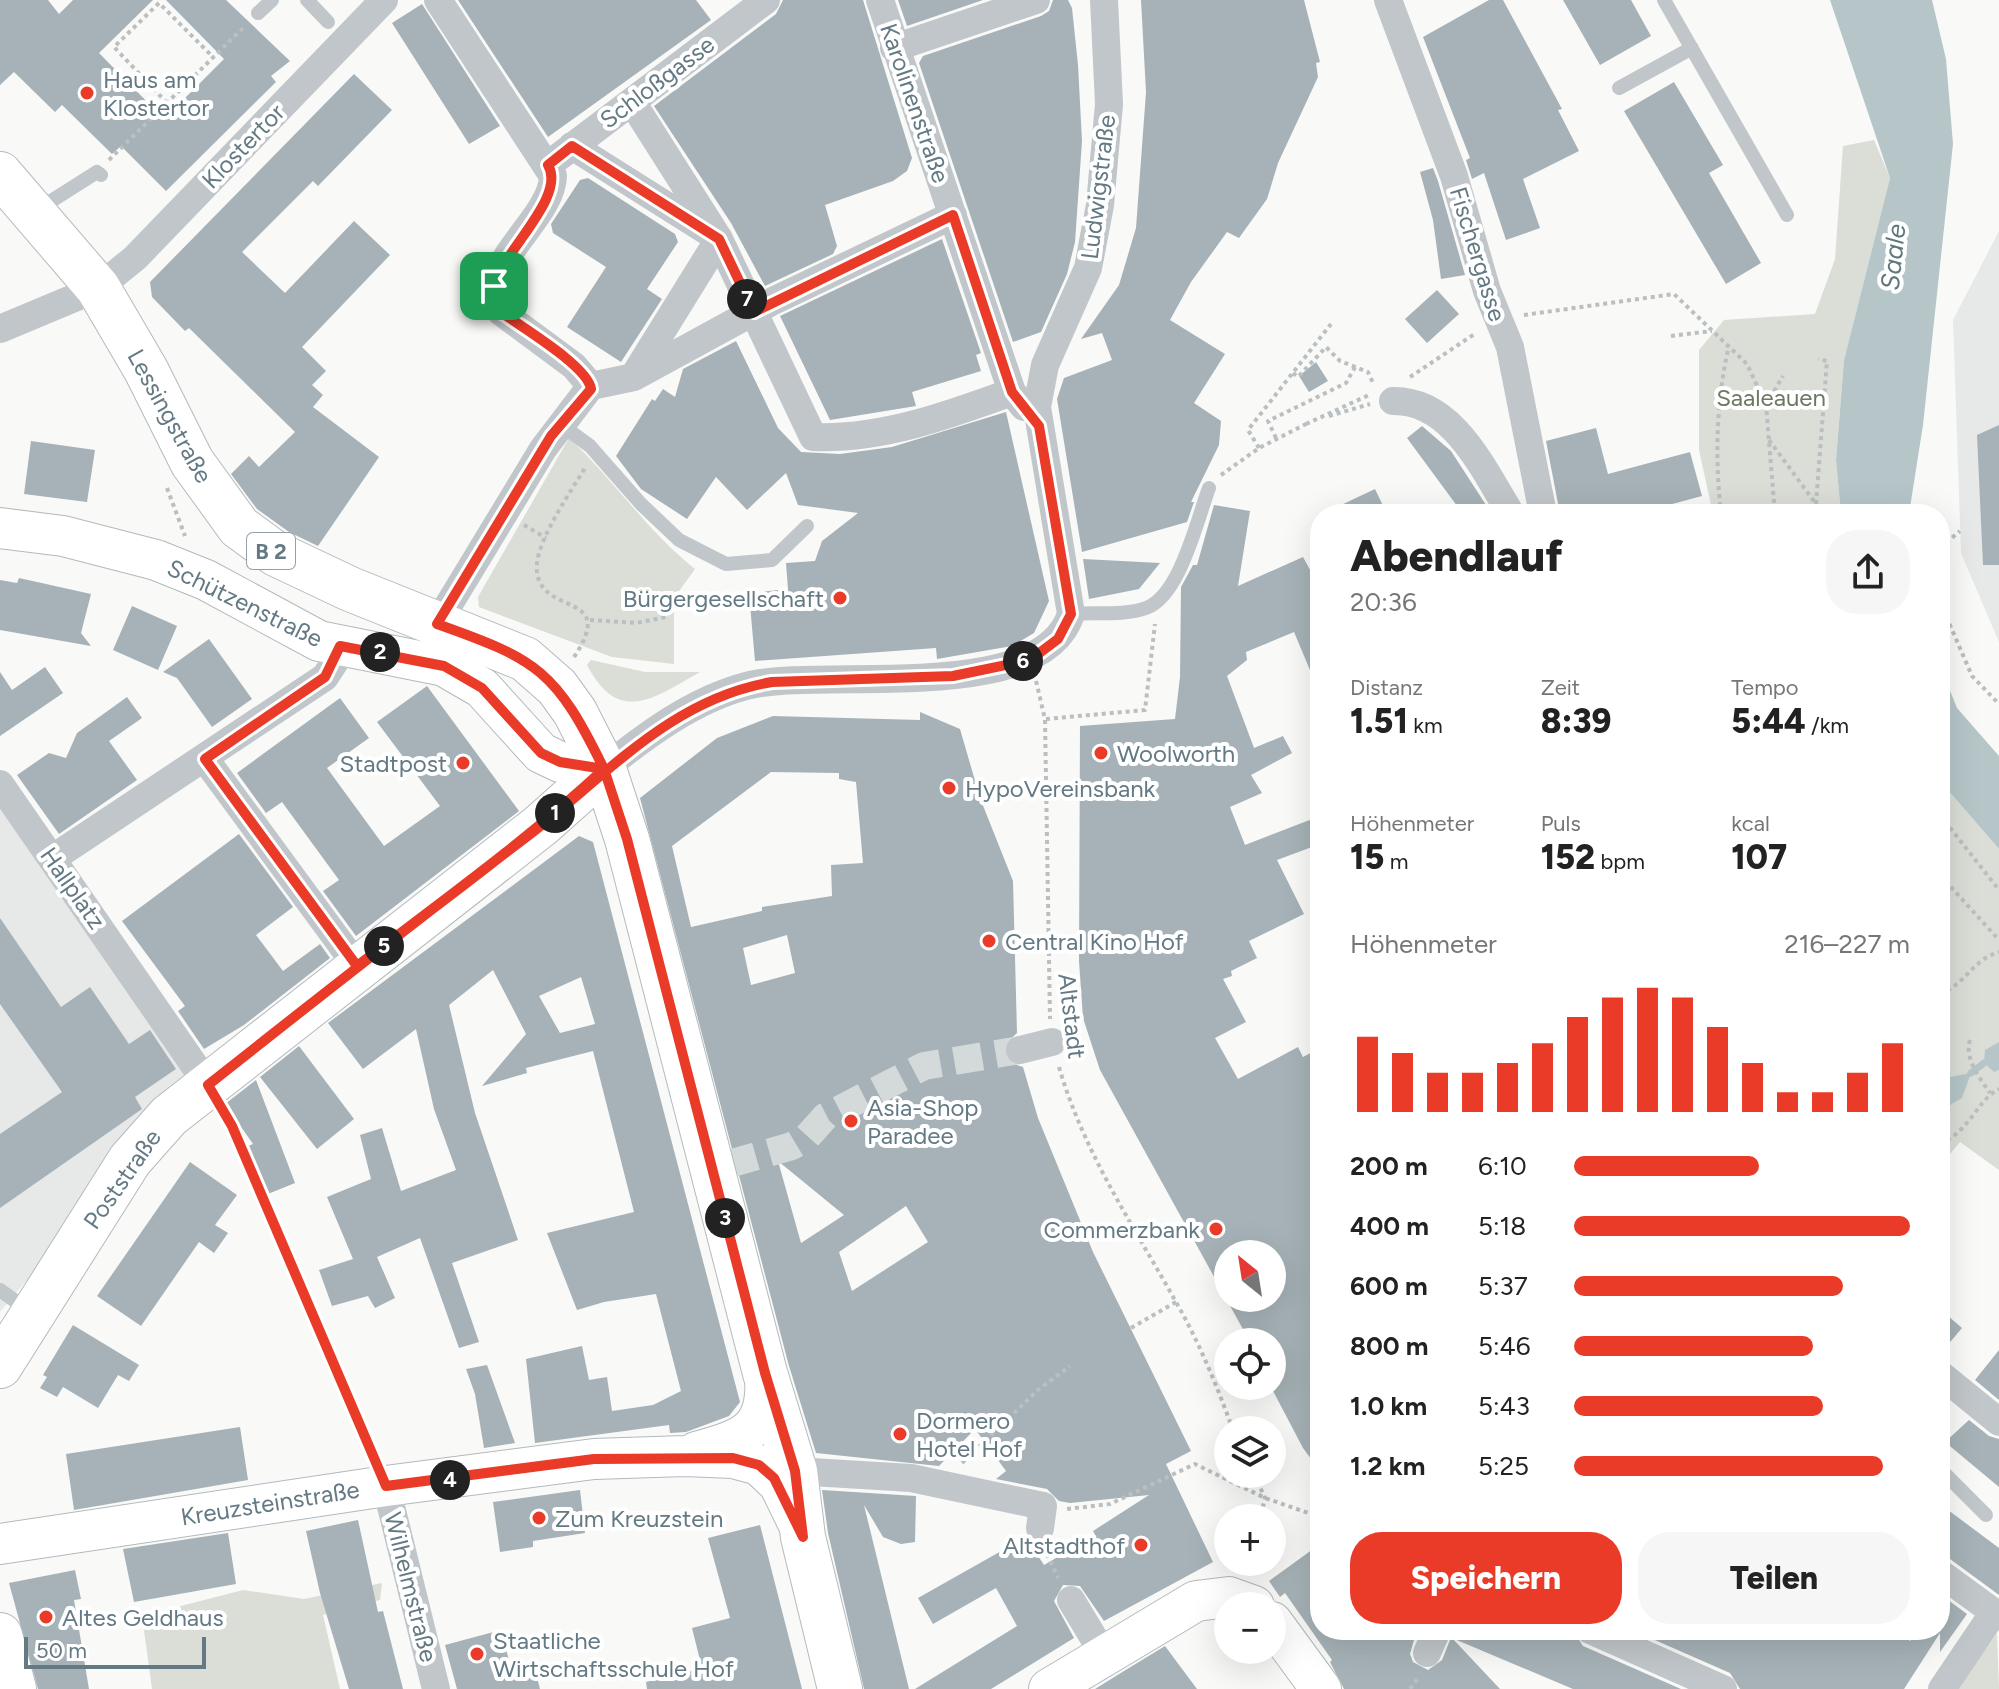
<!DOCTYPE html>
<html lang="de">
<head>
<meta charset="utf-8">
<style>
  :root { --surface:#fff; --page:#f6f6f6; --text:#222; --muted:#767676; --accent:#e93b27 }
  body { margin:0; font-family:Figtree,sans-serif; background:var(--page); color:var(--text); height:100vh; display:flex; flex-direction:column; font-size:30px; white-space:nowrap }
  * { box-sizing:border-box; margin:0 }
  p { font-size:26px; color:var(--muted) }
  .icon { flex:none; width:44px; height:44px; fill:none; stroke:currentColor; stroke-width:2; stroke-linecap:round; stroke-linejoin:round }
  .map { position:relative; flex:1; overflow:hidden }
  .side { position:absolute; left:1310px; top:504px; width:640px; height:1136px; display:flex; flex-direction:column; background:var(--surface); border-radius:32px; box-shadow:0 8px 32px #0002 }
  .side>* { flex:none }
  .needle { width:52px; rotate:330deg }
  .tools { position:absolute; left:1214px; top:1240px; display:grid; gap:16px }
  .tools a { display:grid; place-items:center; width:72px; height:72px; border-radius:50%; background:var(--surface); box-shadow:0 8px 32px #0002; font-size:40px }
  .scale { position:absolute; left:24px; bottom:20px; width:182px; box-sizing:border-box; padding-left:8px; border:4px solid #637983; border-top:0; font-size:22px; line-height:28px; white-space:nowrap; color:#637983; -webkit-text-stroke:6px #fff; paint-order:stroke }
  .pin { position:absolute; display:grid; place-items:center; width:68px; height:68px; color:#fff; margin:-34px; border-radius:16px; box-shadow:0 4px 12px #0006 }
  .km { position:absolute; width:40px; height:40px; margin:-20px; border-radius:50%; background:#222; color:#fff; font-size:22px; line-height:40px; text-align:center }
  .round { display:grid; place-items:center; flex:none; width:84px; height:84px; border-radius:32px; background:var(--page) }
  .summary { display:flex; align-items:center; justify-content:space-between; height:136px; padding:0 40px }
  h1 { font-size:44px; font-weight:800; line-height:60px }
  .metrics { display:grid; grid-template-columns:repeat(3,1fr); gap:12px; height:136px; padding:8px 40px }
  .metrics div { display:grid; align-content:center }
  .metrics b { font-size:34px; font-weight:800 }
  .metrics small { font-size:22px; font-weight:400 }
  .metrics p { font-size:22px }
  .chart { height:224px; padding:16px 40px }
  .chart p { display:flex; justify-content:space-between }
  .chart svg { width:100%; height:144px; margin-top:8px; stroke:var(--accent); stroke-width:6 }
  .cta { display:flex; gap:16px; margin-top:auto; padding:16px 40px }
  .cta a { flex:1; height:92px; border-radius:32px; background:var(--accent); color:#fff; font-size:32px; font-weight:800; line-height:92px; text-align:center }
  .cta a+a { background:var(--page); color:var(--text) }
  ul { padding:0 40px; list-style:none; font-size:26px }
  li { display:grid; grid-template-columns:128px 96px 1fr; align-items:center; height:60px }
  li i { height:20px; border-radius:10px; background:var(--accent) }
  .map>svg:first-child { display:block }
  .built { fill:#e7e9e8 }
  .green { fill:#daded6 }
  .water { fill:#b6c6c8 }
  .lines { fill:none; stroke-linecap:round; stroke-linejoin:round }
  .stream { stroke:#b6c6c8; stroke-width:7 }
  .building { fill:#a6b2b7; fill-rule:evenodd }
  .street-tunnel { stroke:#d4d9da; stroke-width:28; stroke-dasharray:28 14; stroke-linecap:butt }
  .secondary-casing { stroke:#b2babe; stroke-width:42 }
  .primary-casing { stroke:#b3babe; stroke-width:46 }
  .path { stroke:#babfc1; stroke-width:4; stroke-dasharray:4 4; stroke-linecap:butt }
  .lane { stroke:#c0c6c9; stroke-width:14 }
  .street { stroke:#c0c6c9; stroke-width:28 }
  .secondary { stroke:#fff; stroke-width:40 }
  .primary { stroke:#fff; stroke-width:44 }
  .route-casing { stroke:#fff; stroke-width:16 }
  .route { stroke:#e93b27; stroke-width:10 }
  .poi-dot { fill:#e93b27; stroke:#fff; stroke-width:3 }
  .labels { text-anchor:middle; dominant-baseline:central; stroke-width:8; stroke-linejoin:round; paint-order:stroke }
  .shield { fill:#fff; stroke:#92a1a8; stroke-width:2 }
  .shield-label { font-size:22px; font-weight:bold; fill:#637983 }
  .poi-label { font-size:24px; fill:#637983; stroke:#fff; text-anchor:start }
  .street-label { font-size:24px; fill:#637983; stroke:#fff }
  .park-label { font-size:24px; fill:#6a7a62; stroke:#fff }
  .water-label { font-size:26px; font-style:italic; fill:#5e787c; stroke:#fff }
</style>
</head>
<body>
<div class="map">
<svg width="1999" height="1689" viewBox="0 0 1999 1689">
  <rect width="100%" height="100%" fill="#f9f9f7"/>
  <!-- built -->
  <path class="built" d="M1999,231V642L1961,553L1953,320Z
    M0,798L197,1078L0,1312Z"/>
  <!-- green -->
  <path class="green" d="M1874,140L1890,178L1844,360L1836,460L1841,514H1713L1699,450V350L1724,320L1815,314L1835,259L1843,146Z
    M569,438C614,480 647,531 695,569L674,598V664L612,657L479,607L478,597Z
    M591,660L645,672H700C654,698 619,726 587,665Z
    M1940,781L1999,849V1170L1960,1142L1940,1166Z
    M382,1583L380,1600L323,1615L340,1689H152L142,1616L243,1590L304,1599Z
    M1997,1633L1999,1689H1957Z"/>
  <!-- water -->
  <path class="water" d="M1830,0H1932L1946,59L1953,144L1923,425L1909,514H1841L1836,460L1844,360L1890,178Z
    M1940,666L1957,708L1999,756V849L1940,781Z
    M1940,1001L1948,1029L1946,1061L1950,1077L1971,1073L1962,1098L1940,1111Z
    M1999,1042V1070L1994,1072L1984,1063L1985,1050Z"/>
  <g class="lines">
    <!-- stream -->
    <path class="stream" d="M1971,1073L1984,1063"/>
  </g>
  <!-- building -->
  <path class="building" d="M0,0H48L59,14L73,0H153L99,53L164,119L224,59L166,0H226L290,61L271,76L276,82L166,191L121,146L112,154L62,105L55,112L14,72L0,85Z
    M458,0H696L711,20L548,137Z
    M783,0H863L912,158L907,171L893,181L825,205L837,246L833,254L765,286L731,223L654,106L776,14Z
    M898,0H983L907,26Z
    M1053,0H1068L1072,8L1078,65L1082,141L1075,242L1067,274L1041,332L1013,342L919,63L923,56L1041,16L1049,11Z
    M1141,0H1304L1320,62L1316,63L1318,77L1278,163L1267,199L1239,238L1227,232L1191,282L1170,320L1225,354L1194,403L1221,421L1219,445L1191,502H1194L1187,522L1082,552L1057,399L1064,378L1112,360L1102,333L1081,339L1119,285L1136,228L1146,92Z
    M1489,0H1503L1562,109L1558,110L1579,151L1523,179L1540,228L1506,240L1484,173L1472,179L1466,160L1470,158L1423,37Z
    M1563,0H1631L1651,36L1600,65Z
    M422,4L500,126L469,144L392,23Z
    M354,74L392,110L318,186L313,181L242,252L285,293L354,221L390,255L302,347L326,371L312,385L323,395L313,407L379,457L318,546L289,532L257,509L231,474L249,456L259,467L295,432L189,328L185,331L152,297L150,282Z
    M1674,82L1723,165L1709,173L1761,263L1726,284L1624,111Z
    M1433,168L1438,181L1465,275L1441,279L1433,220L1420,172Z
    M588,178L675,234L678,242L647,289L662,299L621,362L567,327L606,267L553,233L551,224L580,180Z
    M942,239L981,353L976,355L981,371L912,392L916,406L830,420L780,316Z
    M1437,290L1459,314L1427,343L1405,319Z
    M736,341L778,428L801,452L840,454L892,447L1006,412L1049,601L1034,633L1012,646L937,659L936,648L755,661L749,593L788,589L786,563L815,561L822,541L858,513L798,505L786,473L747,510L716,477L687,519L641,489L616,456L652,399L655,401L663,389L675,397L683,369Z
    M1316,362L1328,381L1309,392L1299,376Z
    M1999,425V565H1983L1977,435Z
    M1422,426L1451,451L1486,505L1463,514L1407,438Z
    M1596,428L1608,474L1690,452L1702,496L1635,514H1560L1546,441Z
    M31,441L95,450L87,502L24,494Z
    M1375,489L1387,514H1322Z
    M1214,505L1250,511L1238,586L1303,557L1320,588V694L1294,632L1246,652L1247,660L1227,676L1254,748L1283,736L1292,753L1251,775L1262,793L1230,807L1245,845L1320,816V844L1277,860L1304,914L1249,941L1257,958L1231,971L1232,976L1223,979L1246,1022L1215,1038L1238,1079L1298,1047L1303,1057L1320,1048V1471L1303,1448L1272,1389V1342H1250L1100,1070L1083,1018L1079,961L1080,726L1175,719L1180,677L1181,587L1193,565H1197ZM1228,1254H1272V1298H1228Z
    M1083,559L1160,563L1139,589L1089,599Z
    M19,578L91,594L81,633L91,646L0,630V580L17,583Z
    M132,606L177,626L158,670L113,650Z
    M209,639L252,699L212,727L177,678L163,672Z
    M45,667L63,693L0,736V672L12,690Z
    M427,686L519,811L356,936L323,891L339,880L282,802L266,813L237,773L340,698L369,738L327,768L384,846L440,806L377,722Z
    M127,697L142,718L109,741L137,780L59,834L17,775L49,753L66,758L77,733Z
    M920,712L960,729L980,798L1013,881L1017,1033L1004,1045V1055L1008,1062L1023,1067L1038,1118L1093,1252L1191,1451L1166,1464L1213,1562L1104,1621L1080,1586L1063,1585L1054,1601L1074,1638L991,1689H915L1017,1626L996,1588L933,1624L918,1598L1026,1537L1044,1565L1095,1535L1093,1531L1149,1495L1070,1503L1059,1501L1047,1489L996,1479L1006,1471L975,1429L939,1466L816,1453L789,1366L640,798L717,738L773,716L920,720ZM771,772L839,773V779L856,782L863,863L831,865L832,896L762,907V911L691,927L672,846ZM787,935L795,973L751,985L743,948ZM778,1161L844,1215L801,1243ZM906,1206L928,1242L852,1291L839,1252Z
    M239,834L293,907L256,935L283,971L320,944L330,958L244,1025L204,1049L178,1011L185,1006L122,921Z
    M579,836L593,842L740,1402L729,1416L686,1432L670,1433L669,1425L535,1443L526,1359L582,1346L589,1380L607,1377L612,1411L653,1405L681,1391L656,1294L604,1302L577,1310L547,1233L634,1212L593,1051L526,1068L527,1073L482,1086L526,1034L493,970L449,1005L475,1113L518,1240L452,1263L479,1342L459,1348L420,1238L377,1257L395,1298L375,1308L368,1296L332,1306L319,1270L353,1259L327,1197L371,1179L360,1135L382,1128L401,1191L456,1170L434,1109L416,1029L363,1069L328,1023ZM581,977L595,1024L560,1033L539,996Z
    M0,918L61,1007L90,987L129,1044L150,1030L176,1069L135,1097L142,1109L0,1208V1134L62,1092L0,1004Z
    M299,1046L354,1119L317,1149L260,1077Z
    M256,1080L295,1183L263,1196L243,1148L253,1144L225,1104Z
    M190,1162L237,1195L215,1225L228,1233L214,1253L199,1242L141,1326L97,1296Z
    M1940,1309L1962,1328L1940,1354Z
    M73,1325L139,1365L129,1381L118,1375L98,1408L63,1387L57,1397L40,1388L47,1377L43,1375Z
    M1999,1350V1400L1975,1380Z
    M487,1365L515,1443L484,1448L475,1394L466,1369Z
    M1969,1420L1989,1436L1999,1439V1487L1945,1442Z
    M240,1427L248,1480L74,1510L66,1454Z
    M580,1490L585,1533L533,1541V1547L500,1552L493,1502Z
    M822,1490L916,1496L915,1542L901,1544L883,1537L864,1505L909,1689H864L828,1533Z
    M1940,1504L1999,1548V1595L1950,1559L1940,1556Z
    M358,1520L378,1612L383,1611L403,1689H349L320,1593L306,1531Z
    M760,1525L802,1689H647L646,1682L702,1668L692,1628L730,1618L708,1538Z
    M228,1533L236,1584L134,1602L123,1549Z
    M1320,1544V1630H1407L1414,1640L1410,1654L1413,1662L1428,1670L1442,1660L1454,1630H1573L1583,1646L1681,1689H1573L1452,1638L1500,1689H1344L1330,1662L1332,1660L1285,1593L1280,1597L1269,1581Z
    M75,1570L81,1599L74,1600L89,1689H38L9,1583Z
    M1940,1594L1967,1614L1940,1652V1633L1904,1689H1740L1730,1673L1632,1630H1896L1910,1641L1918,1630H1940Z
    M501,1630L511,1668L533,1662L540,1689H457L445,1645Z
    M1165,1646L1197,1689H1095L1124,1671Z"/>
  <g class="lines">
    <!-- street-tunnel -->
    <path class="street-tunnel" d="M729,1164L792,1146L807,1137L825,1117L924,1066L1020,1050"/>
    <defs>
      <path id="secondary" d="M0,528L63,536L156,560L206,580L319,641L444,666L482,688L541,753L560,762L604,769
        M696,1452C747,1438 769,1430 765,1373
        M0,1544L386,1486L594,1459L685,1456L733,1458L759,1465L779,1484L799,1525
        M1272,1622L1321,1689
        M1049,1689L1196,1601L1229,1597L1254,1606"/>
      <path id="primary" d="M0,174L98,288L146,370L192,462L239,527L276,554L350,589L525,659L557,687L575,712L604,769L627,839L765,1373L795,1471L803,1537L840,1689
        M0,1366L130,1160L169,1116L540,826L604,769
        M0,1635L14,1689"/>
    </defs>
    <!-- secondary casing -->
    <use href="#secondary" class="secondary-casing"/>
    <!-- primary casing -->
    <use href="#primary" class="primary-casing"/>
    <!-- path -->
    <path class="path" d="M167,103L114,47L159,3L213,57
      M109,160L245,26
      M1524,315L1674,294L1747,364L1766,405L1775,514
      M1671,336L1712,331
      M1293,373L1298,377L1326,347L1340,361L1368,372L1373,383
      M1410,377L1476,333
      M1766,405L1783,376
      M1329,416L1370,404
      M1306,424L1369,395
      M1276,438L1268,421L1346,383L1355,367
      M1769,440L1816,504L1817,514
      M1259,448L1248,430L1331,324
      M1221,475L1259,448L1306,424
      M167,488L185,536
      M1816,504L1827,361L1818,359
      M1721,514C1715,460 1716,403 1728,350
      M524,525L546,538
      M1940,548L1960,531
      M1940,602L1972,676L1999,704
      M590,620L636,623L666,617
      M574,657C621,587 532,620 537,563C540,536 571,491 585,468
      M1036,681L1045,719L1050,1019
      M1046,719L1145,710L1155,624
      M1940,815L1999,890
      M1940,875L1999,940
      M1940,994C1966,984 1972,960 1999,952
      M1970,1040C1964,1059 1980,1078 1990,1093
      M1059,1067C1084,1153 1133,1225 1176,1302C1199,1342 1217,1386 1233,1430
      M225,1113L374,1458
      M1940,1144C1971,1130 1977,1100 1999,1089
      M1131,1328L1176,1302
      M962,1463L1038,1390L1070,1366
      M1254,1474L1265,1498L1260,1518
      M1067,1509L1110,1504L1195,1464L1265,1498L1320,1517
      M1047,1554L1058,1578
      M1410,1689L1418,1678"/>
    <!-- lane -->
    <path class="lane" d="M307,0L328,22
      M1664,0L1787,215
      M258,13L272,0
      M1619,88L1692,48
      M37,210L97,172L101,175
      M560,424L590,446L641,504L679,540L726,564L772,560L807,526
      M1071,614C1095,612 1124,616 1146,608C1180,596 1197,520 1209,488
      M0,1290L29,1311
      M1940,1469L1986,1515"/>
    <!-- street -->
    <path class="street" d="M438,0L553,176C552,221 472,267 501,312L574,366L591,386
      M880,0L1012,392L1024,407
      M1388,0L1454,176L1487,291L1510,347L1543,514
      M894,48L1036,0
      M632,102L719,239L813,437C881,440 949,415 1012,392
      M572,146L710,233
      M548,165L766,0
      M0,329L98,288L135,258L384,0
      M634,376L719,239
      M591,386L634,377L773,301L953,215
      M1393,401C1453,400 1483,469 1511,514
      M437,624L543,449L591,386
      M205,759L357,966
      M604,769C645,736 693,700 746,686C824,666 1041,707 1071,614L1037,407L1045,365L1088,268L1100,205L1109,104L1104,0
      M0,784L208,1085
      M53,858L325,677L336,660L340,646
      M1020,1050L1052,1042
      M1940,1374L1999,1422
      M795,1471L911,1478L1043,1506L1040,1528
      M386,1486L436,1689
      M1940,1573L1999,1616
      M1071,1600L1104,1655
      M1590,1630L1723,1689
      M1427,1653L1437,1630
      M1942,1689L1994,1612"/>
    <!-- secondary -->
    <use href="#secondary" class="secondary"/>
    <!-- primary -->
    <use href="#primary" class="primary"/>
  </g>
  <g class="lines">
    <defs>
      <path id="route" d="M494,286L495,300L501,312C521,327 588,366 591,389L551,436L437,624C539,660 556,671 604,769C526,841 441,902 357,966L205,759L325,677L340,646L444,666L482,688L541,753L560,762L604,769L627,839L765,1373L795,1471L803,1537L774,1478L759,1465L733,1458L594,1459L386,1486L232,1126L208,1085C314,1001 421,917 529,835C607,775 671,699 772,682L953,676L1030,660L1058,639L1071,614L1039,426L1012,392L953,215L754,312L719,239L572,146L548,165C567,197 502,252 494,286"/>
    </defs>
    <!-- route casing -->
    <use href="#route" class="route-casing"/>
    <!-- route -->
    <use href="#route" class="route"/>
  </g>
  <!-- markers -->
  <g class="poi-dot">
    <circle cx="87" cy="93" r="8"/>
    <circle cx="840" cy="598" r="8"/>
    <circle cx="1101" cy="753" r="8"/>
    <circle cx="463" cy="763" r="8"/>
    <circle cx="949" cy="788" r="8"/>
    <circle cx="989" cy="941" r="8"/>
    <circle cx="851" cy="1121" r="8"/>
    <circle cx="1216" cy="1229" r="8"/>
    <circle cx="900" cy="1434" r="8"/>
    <circle cx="539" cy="1518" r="8"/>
    <circle cx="1141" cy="1545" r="8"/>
    <circle cx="46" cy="1617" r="8"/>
    <circle cx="477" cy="1654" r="8"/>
  </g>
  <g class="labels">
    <!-- shield labels -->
    <rect class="shield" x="247" y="533" width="48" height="36" rx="6"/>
    <g class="shield-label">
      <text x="271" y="551">B 2</text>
    </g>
    <!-- poi labels -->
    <g class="poi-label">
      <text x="103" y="79">Haus am<tspan x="103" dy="28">Klostertor</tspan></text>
      <text x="824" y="598" text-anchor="end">Bürgergesellschaft</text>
      <text x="1117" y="753">Woolworth</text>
      <text x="447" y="763" text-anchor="end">Stadtpost</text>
      <text x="965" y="788">HypoVereinsbank</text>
      <text x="1005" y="941">Central Kino Hof</text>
      <text x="867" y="1107">Asia-Shop<tspan x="867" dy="28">Paradee</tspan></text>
      <text x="1200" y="1229" text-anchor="end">Commerzbank</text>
      <text x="916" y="1420">Dormero<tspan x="916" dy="28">Hotel Hof</tspan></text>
      <text x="555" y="1518">Zum Kreuzstein</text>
      <text x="1125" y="1545" text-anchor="end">Altstadthof</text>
      <text x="62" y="1617">Altes Geldhaus</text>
      <text x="493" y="1640">Staatliche<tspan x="493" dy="28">Wirtschaftsschule Hof</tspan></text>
    </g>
    <!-- street labels -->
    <g class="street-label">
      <text transform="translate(657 82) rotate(-37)">Schloßgasse</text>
      <text transform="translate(915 103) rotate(71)">Karolinenstraße</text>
      <text transform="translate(243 146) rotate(-46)">Klostertor</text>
      <text transform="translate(1098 187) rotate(-83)">Ludwigstraße</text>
      <text transform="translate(1478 254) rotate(73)">Fischergasse</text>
      <text transform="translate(170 416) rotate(61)">Lessingstraße</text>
      <text transform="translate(245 603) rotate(26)">Schützenstraße</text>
      <text transform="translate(73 888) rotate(55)">Hallplatz</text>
      <text transform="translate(1072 1016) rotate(83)">Altstadt</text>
      <text transform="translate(122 1179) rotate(-55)">Poststraße</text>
      <text transform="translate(270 1503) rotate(-9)">Kreuzsteinstraße</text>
      <text transform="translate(411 1587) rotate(76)">Wilhelmstraße</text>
    </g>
    <!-- park labels -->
    <g class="park-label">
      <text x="1771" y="397">Saaleauen</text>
    </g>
    <!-- water labels -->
    <g class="water-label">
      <text transform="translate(1893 257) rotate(-84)">Saale</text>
    </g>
  </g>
</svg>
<div class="tools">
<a><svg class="needle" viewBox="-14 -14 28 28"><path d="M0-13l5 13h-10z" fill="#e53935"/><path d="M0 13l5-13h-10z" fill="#767676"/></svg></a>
<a><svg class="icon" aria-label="locate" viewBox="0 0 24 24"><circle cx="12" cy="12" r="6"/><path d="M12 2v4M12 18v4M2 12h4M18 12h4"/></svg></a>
<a><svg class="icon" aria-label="layers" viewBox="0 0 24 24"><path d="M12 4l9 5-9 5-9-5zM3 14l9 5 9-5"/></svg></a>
<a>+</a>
<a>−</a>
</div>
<div class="scale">50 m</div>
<div class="pin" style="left:494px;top:286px;background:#1e9e55"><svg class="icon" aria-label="arrive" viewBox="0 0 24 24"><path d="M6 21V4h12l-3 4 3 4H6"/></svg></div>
<b class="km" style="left:555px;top:813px">1</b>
<b class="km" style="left:380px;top:652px">2</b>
<b class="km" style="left:725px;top:1218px">3</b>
<b class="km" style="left:450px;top:1480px">4</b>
<b class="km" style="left:384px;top:946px">5</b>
<b class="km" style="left:1023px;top:661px">6</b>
<b class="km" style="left:747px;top:299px">7</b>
<section class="side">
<div class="summary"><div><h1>Abendlauf</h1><p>20:36</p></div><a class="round"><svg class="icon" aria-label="share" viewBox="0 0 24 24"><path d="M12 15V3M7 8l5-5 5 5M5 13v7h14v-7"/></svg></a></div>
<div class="metrics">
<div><p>Distanz</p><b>1.51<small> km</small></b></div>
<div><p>Zeit</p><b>8:39</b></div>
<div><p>Tempo</p><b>5:44<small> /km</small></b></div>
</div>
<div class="metrics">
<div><p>Höhenmeter</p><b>15<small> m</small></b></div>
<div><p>Puls</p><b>152<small> bpm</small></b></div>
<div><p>kcal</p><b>107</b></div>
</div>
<div class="chart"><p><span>Höhenmeter</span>216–227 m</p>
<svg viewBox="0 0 160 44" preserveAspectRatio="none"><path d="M5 44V21M15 44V26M25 44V32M35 44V32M45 44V29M55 44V23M65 44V15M75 44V9M85 44V6M95 44V9M105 44V18M115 44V29M125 44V38M135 44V38M145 44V32M155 44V23"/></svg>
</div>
<ul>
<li><b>200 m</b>6:10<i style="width:55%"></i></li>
<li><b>400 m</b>5:18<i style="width:100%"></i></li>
<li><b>600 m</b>5:37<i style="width:80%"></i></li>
<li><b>800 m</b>5:46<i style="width:71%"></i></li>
<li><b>1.0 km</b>5:43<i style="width:74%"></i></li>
<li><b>1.2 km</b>5:25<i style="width:92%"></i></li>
</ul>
<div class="cta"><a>Speichern</a><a>Teilen</a></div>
</section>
</div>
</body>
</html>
